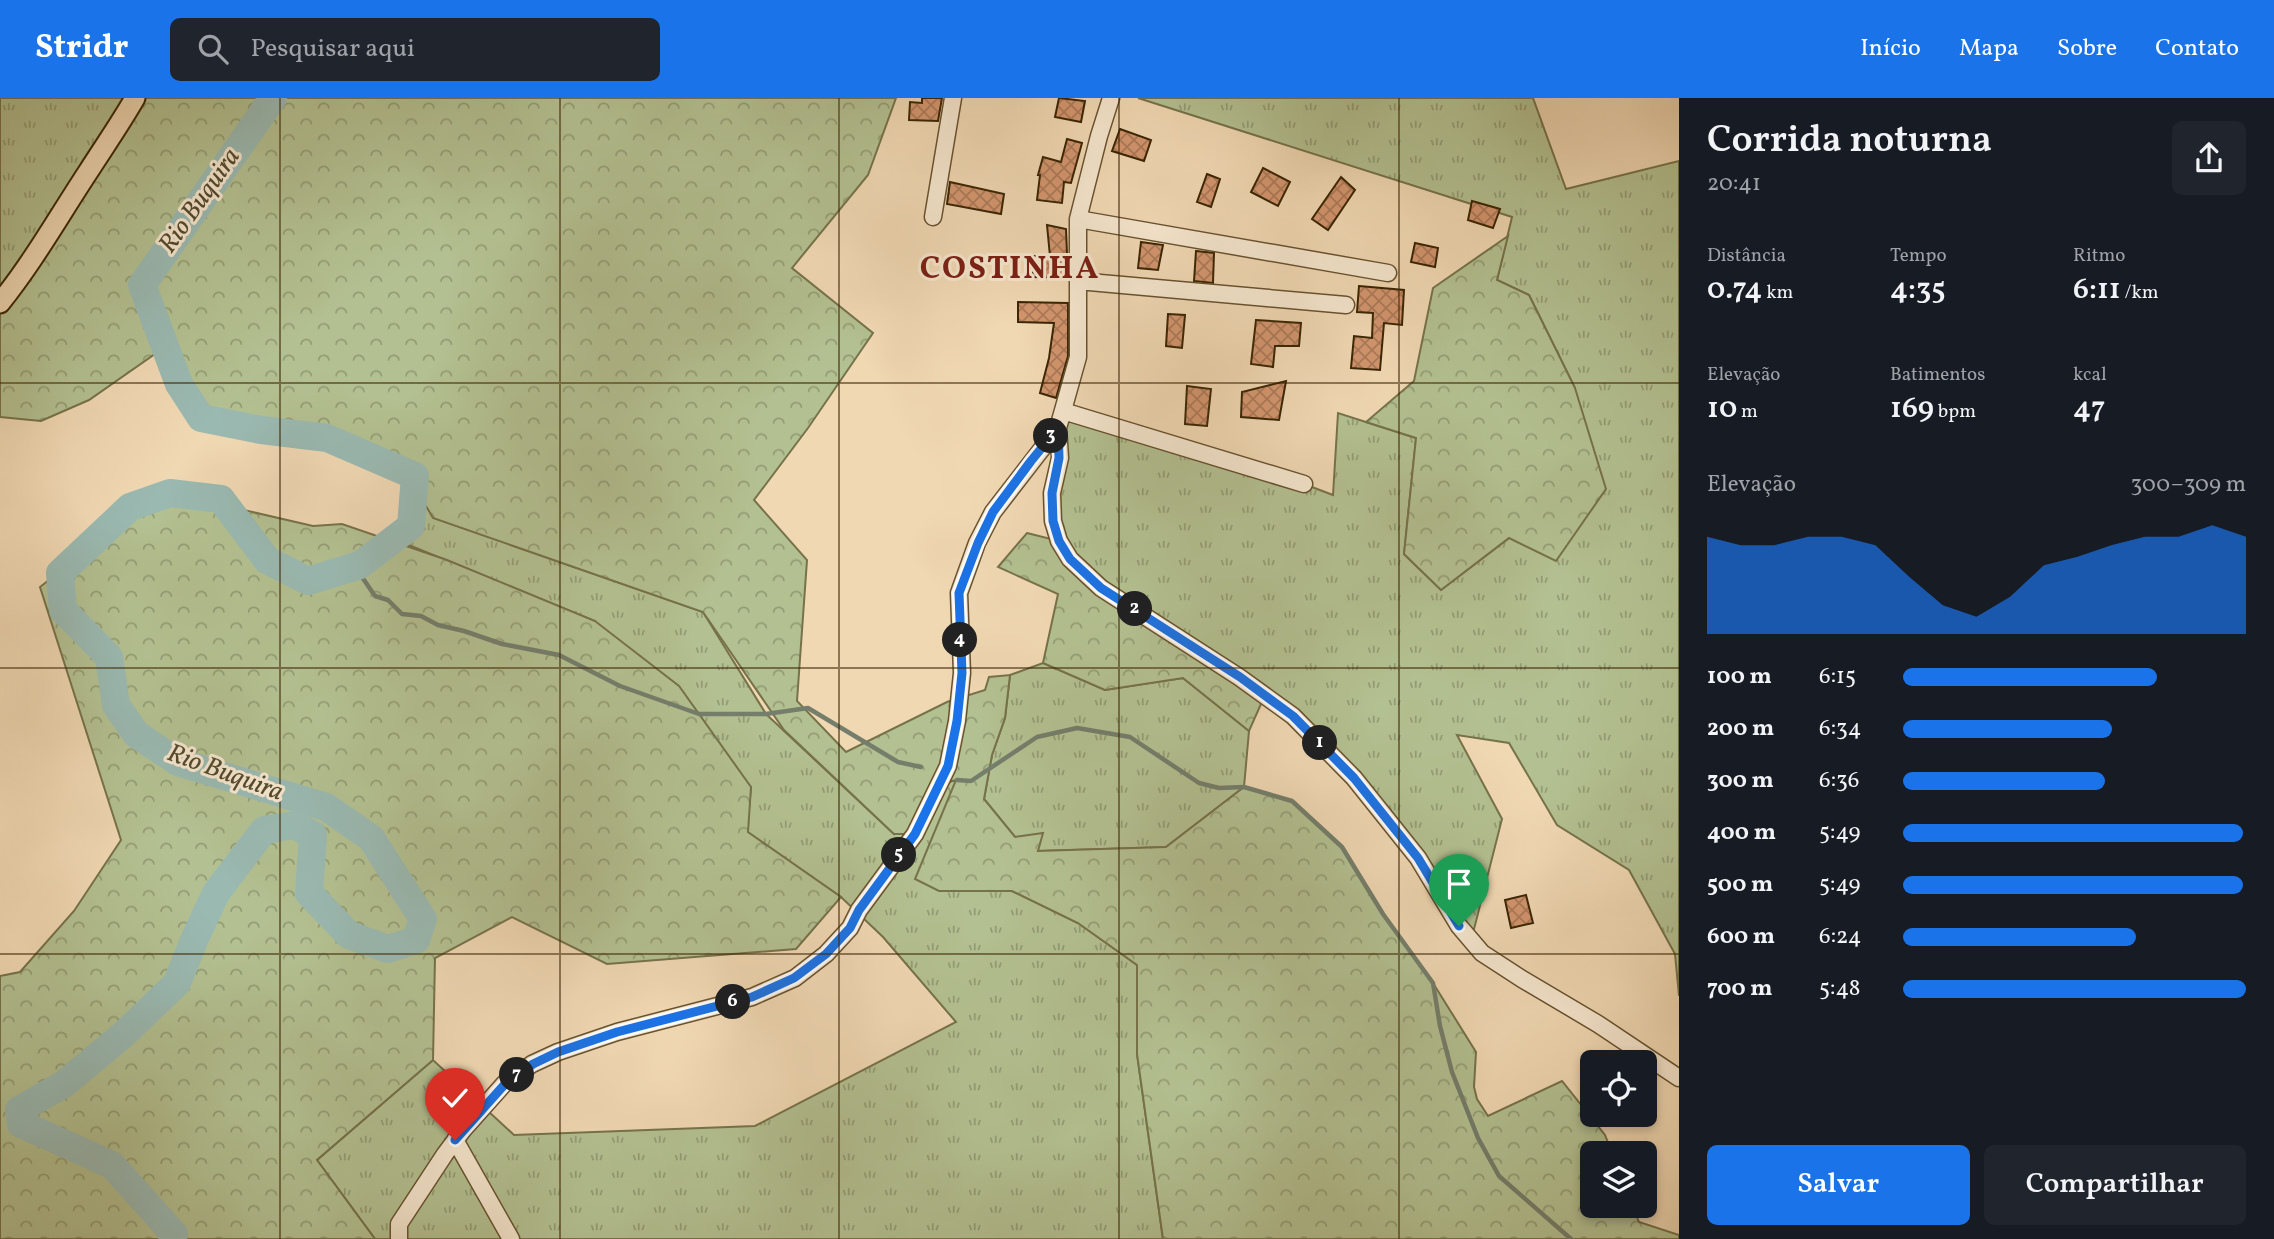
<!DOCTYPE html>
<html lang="pt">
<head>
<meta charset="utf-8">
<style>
  :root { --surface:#171b24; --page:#20242c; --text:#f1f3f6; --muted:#9ea1a6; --accent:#1a73e8 }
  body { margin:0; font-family:Vollkorn,serif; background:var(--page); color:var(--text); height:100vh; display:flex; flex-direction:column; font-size:26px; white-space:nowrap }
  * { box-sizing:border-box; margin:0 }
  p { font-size:23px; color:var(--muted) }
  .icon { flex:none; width:38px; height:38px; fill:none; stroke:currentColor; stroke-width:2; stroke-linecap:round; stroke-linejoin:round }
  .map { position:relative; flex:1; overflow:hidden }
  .drawer { display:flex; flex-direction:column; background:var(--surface); width:595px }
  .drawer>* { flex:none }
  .controls { position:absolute; left:1580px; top:952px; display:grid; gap:14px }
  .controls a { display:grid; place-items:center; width:77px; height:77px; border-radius:10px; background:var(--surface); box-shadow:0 4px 10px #0003; font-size:35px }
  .pin { position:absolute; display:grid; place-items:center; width:60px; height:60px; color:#fff; margin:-72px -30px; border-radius:50% 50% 50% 0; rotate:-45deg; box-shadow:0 0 7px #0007 }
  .pin .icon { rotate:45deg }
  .km { position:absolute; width:35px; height:35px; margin:-18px; border-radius:50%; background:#222; color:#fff; font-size:19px; line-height:35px; text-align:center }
  .round { display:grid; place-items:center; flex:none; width:74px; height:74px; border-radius:10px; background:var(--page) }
  .headline { display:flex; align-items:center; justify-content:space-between; height:119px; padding:0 28px }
  h1 { font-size:38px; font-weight:600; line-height:52px }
  .figures { display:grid; grid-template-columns:repeat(3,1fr); gap:10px; height:119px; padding:7px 28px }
  .figures div { display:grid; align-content:center }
  .figures b { font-size:30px; font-weight:600 }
  .figures small { font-size:19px; font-weight:400 }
  .figures p { font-size:19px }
  .chart { height:196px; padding:14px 28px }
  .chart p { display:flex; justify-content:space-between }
  .chart svg { width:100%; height:126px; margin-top:7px; fill:var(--accent); opacity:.7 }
  .action { display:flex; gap:14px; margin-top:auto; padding:14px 28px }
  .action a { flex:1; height:80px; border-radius:10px; background:var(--accent); color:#fff; font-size:28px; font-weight:600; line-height:80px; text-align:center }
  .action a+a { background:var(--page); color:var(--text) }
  ul { padding:0 28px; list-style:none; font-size:23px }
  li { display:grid; grid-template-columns:112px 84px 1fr; align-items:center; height:52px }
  li i { height:18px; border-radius:9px; background:var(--accent) }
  header { display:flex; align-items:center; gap:42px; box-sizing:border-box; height:98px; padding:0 35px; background:var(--accent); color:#fff }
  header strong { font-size:33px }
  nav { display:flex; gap:38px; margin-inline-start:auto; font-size:24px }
  .search { width:490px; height:63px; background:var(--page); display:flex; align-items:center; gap:18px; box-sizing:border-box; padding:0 24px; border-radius:10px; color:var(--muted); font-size:26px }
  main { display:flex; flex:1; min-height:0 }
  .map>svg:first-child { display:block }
  .grass { fill:url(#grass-tufts); stroke:#76724a; stroke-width:2 }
  .forest { fill:url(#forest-crowns); stroke:#76724a; stroke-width:2 }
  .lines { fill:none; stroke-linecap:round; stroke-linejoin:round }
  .stream { stroke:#747e6b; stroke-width:4.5 }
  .river { stroke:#9ab9b1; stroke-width:28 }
  .building { fill:url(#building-cross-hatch); stroke:#3a2503; stroke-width:2 }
  .minor-casing { stroke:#68522f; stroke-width:19 }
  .major-casing { stroke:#3a2503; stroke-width:23 }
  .minor { stroke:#f5e6ce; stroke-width:16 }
  .major { stroke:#f0d8b3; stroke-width:19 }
  .route-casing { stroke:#fff; stroke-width:14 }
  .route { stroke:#1a73e8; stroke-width:9 }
  .grid { fill:none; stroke:#3a2503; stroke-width:2; stroke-opacity:0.55 }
  .labels { text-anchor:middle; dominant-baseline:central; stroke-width:6; stroke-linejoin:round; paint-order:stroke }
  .water-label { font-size:26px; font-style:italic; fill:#524a2e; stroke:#f5e6ce }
  .district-label { font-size:32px; font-weight:bold; letter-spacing:2px; fill:#7a1f14; stroke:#f5e6ce }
</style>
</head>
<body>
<header>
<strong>Stridr</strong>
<div class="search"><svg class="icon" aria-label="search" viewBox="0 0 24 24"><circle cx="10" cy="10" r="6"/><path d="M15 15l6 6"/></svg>Pesquisar aqui</div>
<nav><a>Início</a><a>Mapa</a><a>Sobre</a><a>Contato</a></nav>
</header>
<main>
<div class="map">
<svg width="1679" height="1141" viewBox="0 0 1679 1141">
  <defs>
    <pattern id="grass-tufts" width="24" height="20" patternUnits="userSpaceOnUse" patternTransform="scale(1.75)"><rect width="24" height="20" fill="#b3c091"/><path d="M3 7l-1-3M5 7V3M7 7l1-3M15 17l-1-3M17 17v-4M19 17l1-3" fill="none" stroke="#939c74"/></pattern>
    <pattern id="forest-crowns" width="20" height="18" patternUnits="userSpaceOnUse" patternTransform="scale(1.75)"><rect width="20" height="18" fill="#b3c091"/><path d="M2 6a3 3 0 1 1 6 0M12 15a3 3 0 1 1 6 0" fill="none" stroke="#939c74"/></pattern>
    <pattern id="building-cross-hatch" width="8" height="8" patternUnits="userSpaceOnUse" patternTransform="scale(1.75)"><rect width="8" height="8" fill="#d2956e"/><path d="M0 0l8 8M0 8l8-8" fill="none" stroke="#ab7958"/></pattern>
  </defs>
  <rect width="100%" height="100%" fill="#f0d8b3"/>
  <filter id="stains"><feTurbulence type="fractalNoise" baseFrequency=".00286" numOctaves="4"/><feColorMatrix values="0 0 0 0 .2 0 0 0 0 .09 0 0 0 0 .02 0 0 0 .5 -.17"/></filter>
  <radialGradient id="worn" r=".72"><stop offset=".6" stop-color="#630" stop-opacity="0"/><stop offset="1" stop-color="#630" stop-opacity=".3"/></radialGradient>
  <!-- grass -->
  <path class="grass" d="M0,0H145L0,205Z
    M1138,0H1533L1566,91L1679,63V898L1675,856L1629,772L1557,727L1509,645L1457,637L1502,721L1471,843L1354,680L1293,618L1070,461L1052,395L1063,313L1304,386L1333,397L1338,315L1416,340L1404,456L1441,492L1509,440L1575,290L1529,197L1497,182L1512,119Z
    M415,378L434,420L703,514L766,616L894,736L940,686L957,682L946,710L939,792L1012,793L1078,825L1137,867V956L1163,1141H375L317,1062L433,962L514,1037L755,1028L956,924L883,839L841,799L747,734L751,689L595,523L394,441L411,428Z
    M1043,565L1105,592L1183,580L1249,633L1244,689L1166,749L1037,753L1015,739L984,701L992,657L1005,620L1010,577Z"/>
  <!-- forest -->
  <path class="forest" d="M146,0H896L868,77L792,170L873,235L808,330L754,402L807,462L797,603L846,654L947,604L985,592L989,579L1010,577L1005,620L992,657L984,701L1015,739L1043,735L1038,753L1166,749L1244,689L1292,703L1342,749L1383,816L1433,885L1476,954L1474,989L1477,1001L1488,1018L1562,983L1605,1037L1612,1055H1592V1108H1632L1639,1124L1679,1137V1141H1163L1137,956V867L1078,825L1012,793H939L915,781L956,682L940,686L915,736H894L784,632L703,514L433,420L406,374L327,341L261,332L201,320L187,298L165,249L89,302L41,323L0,319V205Z
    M1508,138L1497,182L1529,197L1575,290L1606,391L1556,463L1509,440L1441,492L1404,456L1416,340L1366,324L1414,283L1433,190Z
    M170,395L313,428L342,426L447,462L595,523L679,588L751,689L748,734L841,799L796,851L607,866L512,819L435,860L433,962L317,1062L375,1141H0V878L20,874L74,813L121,742L40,489L68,467L130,409Z
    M1027,435L1059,443L1070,461L1265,597L1249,633L1183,580L1105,592L1043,565L1058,496L998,469Z"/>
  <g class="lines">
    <!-- stream -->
    <path class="stream" d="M360,467L362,479L375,498L388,502L402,516L421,518L438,527L464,533L502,546L559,557L620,588L699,616H766L808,610L898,664L921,669
      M957,682L971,683L1037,639L1077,630L1130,639L1199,685L1219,690L1244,689L1292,703L1342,749L1383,816L1433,885L1440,928L1452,974L1478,1040L1499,1078L1571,1141"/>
    <!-- river -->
    <path class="river" d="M172,1141L174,1136L112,1067L21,1026L19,1012L64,986L124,936L177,885L195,840L216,795L264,732L294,727L313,737L309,795L349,837L388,851L416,842L423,821L371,740L326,709L178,664L136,636L116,607L109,559L63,512L60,475L130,409L170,395L221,401L267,462L308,483L360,467L411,428L415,378L327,340L261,332L201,320L179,286L142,187L273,0"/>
  </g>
  <!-- building -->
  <path class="building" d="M922,0H942L938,23L909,22L910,4L922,5Z
    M1059,0L1085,3L1081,24L1055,19Z
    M1120,31L1151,42L1144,63L1112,53Z
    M1067,41L1082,45L1071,85L1064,84L1062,105L1037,102L1040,77H1038L1043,59L1061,64Z
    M1263,70L1290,84L1278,108L1251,94Z
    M1207,76L1220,81L1211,109L1197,104Z
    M1341,79L1355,92L1328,132L1312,121Z
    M950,84L1004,96L1001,116L947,106Z
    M1472,103L1500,111L1493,130L1468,122Z
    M1047,127L1066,131L1068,180L1033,179V158H1050Z
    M1141,144L1163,147L1158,172L1138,170Z
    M1415,145L1438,150L1435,169L1411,164Z
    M1196,153L1214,155L1213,185L1194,183Z
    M1359,188L1404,192L1402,227L1384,225L1380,272L1351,270L1354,238L1372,240L1373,215L1357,214Z
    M1018,204L1068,205V258L1056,300L1040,295L1049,260L1054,225L1018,224Z
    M1168,216L1185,217L1182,250L1166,248Z
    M1256,222L1301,225L1299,248H1275L1273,269L1251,266Z
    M1286,283L1279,322L1241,319L1242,294Z
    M1187,288L1211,291L1207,328L1185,326Z
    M1526,797L1533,825L1511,830L1505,802Z"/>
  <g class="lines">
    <defs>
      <path id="minor" d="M933,119L953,0
        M1078,121L1388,175
        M1078,183L1346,207
        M1063,313L1304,386
        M1058,330L1060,360L1052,395L1053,423L1059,443L1070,461L1101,490L1239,579L1293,618L1354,680L1418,760L1459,828L1482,855L1522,881L1598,926L1679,980
        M455,1042L511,1141
        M399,1141V1126L445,1056L463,1032L504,986L532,966L558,954L617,934L752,899L795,880L826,856L850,830L859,812L915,736L948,668L957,623L962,575L959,495L977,445L993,414L1058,330L1078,259V121L1099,38L1111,0"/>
      <path id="major" d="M0,205C33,164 59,118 88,74C104,49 120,26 135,0"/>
    </defs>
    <!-- minor casing -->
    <use href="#minor" class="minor-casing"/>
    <!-- major casing -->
    <use href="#major" class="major-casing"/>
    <!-- minor -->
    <use href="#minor" class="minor"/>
    <!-- major -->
    <use href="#major" class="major"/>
  </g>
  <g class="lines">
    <defs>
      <path id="route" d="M455,1042L505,986L533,966L558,954L617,934L752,899L794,880L826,856L850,830L859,812L915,736L948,668L957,623L962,575L959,495L978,445L993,414L1031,363L1058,330L1059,360L1052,395L1053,423L1059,443L1070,461L1101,490L1240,579L1293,618L1354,680L1418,760L1459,828"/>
    </defs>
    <!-- route casing -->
    <use href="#route" class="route-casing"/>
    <!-- route -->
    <use href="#route" class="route"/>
  </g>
  <!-- grid -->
  <path class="grid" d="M280,0V1141M560,0V1141M839,0V1141M1119,0V1141M1399,0V1141M0,285H1679M0,570H1679M0,856H1679"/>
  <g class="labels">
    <!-- water labels -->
    <g class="water-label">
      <text transform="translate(200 103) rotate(-55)">Rio Buquira</text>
      <text transform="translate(225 675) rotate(20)">Rio Buquira</text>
    </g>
    <!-- district labels -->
    <g class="district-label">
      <text x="1010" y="172">COSTINHA</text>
    </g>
  </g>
  <rect width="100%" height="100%" filter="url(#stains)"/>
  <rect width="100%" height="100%" fill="url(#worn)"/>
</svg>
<div class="controls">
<a><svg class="icon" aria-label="locate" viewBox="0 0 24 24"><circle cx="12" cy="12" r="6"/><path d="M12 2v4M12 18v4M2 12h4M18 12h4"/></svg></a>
<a><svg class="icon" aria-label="layers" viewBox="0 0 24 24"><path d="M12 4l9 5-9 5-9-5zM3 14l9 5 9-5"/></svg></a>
</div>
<div class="pin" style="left:1459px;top:828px;background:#1e9e55"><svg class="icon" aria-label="arrive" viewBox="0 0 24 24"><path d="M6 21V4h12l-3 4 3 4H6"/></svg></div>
<div class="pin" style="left:455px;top:1042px;background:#d93025"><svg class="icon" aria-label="check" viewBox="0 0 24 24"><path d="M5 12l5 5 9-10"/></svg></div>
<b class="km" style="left:1320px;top:645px">1</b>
<b class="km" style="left:1135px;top:511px">2</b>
<b class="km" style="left:1051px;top:338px">3</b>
<b class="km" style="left:960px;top:542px">4</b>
<b class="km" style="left:899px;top:757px">5</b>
<b class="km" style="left:733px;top:904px">6</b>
<b class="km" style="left:517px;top:977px">7</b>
</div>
<section class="drawer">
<div class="headline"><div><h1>Corrida noturna</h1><p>20:41</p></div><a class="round"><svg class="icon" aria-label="share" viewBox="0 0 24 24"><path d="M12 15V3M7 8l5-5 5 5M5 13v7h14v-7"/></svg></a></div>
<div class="figures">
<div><p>Distância</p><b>0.74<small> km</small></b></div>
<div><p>Tempo</p><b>4:35</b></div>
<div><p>Ritmo</p><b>6:11<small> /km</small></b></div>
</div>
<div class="figures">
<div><p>Elevação</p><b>10<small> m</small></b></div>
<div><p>Batimentos</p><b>169<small> bpm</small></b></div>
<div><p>kcal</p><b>47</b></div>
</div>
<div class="chart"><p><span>Elevação</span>300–309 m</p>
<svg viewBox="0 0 160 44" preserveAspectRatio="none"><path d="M0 44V10L10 13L20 13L30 10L40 10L50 13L60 24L70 34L80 38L90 31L100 20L110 17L120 13L130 10L140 10L150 6L160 10V44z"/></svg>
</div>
<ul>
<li><b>100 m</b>6:15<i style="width:74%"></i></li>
<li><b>200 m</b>6:34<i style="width:61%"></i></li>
<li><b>300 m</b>6:36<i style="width:59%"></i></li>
<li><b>400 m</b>5:49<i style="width:99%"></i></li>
<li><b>500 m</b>5:49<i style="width:99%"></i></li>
<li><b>600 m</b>6:24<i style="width:68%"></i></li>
<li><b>700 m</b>5:48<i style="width:100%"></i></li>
</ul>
<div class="action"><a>Salvar</a><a>Compartilhar</a></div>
</section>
</main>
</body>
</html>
